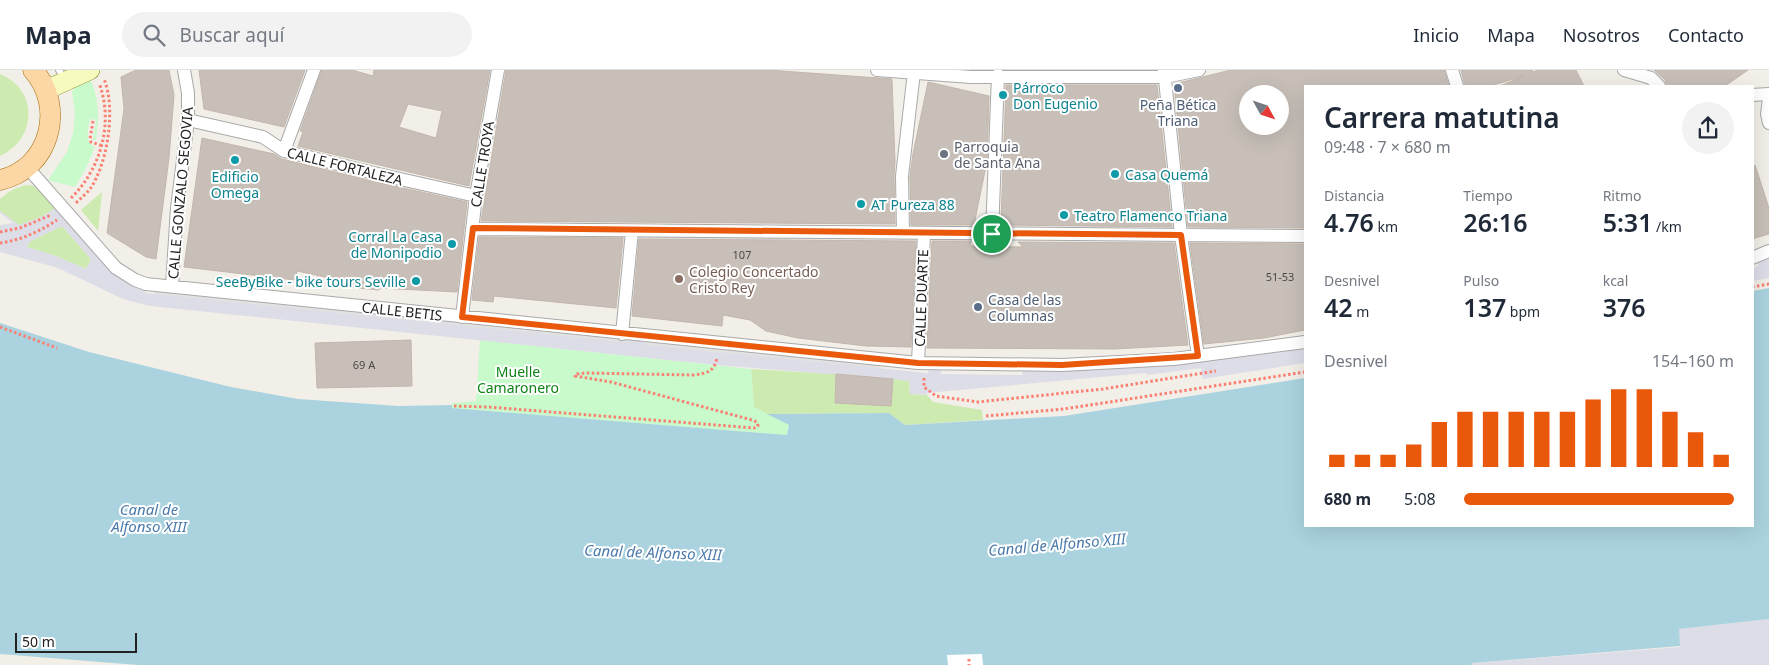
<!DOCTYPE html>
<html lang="es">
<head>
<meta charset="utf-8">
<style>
  :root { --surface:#fff; --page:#f2f2f3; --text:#1f2937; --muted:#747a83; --line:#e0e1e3; --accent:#ea580c }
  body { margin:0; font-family:"Noto Sans",sans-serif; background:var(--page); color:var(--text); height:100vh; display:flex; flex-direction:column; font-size:19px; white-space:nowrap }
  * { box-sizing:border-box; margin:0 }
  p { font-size:16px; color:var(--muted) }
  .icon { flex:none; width:28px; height:28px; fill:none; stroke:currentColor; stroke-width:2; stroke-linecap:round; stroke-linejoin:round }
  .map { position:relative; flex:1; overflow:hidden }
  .side { position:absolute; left:1304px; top:15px; width:450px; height:442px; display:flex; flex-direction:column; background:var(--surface); border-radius:0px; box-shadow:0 5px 20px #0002 }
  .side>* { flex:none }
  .needle { width:32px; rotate:130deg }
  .buttons { position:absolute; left:1239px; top:15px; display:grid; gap:10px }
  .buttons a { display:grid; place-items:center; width:50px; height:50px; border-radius:50%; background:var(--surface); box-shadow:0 5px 20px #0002; font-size:25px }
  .scale { position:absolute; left:15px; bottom:12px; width:122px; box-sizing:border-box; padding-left:5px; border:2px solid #222; border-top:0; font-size:14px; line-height:18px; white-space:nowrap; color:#222; -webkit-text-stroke:4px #fff; paint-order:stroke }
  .pin { position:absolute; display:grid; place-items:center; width:42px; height:42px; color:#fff; margin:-21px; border:2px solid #fff; border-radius:50%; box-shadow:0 1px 5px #0007 }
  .round { display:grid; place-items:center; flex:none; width:52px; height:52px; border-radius:26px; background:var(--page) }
  .headline { display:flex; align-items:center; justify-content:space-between; height:85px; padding:0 20px }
  h1 { font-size:28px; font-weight:600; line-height:38px }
  .figures { display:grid; grid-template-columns:repeat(3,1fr); gap:8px; height:85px; padding:5px 20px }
  .figures div { display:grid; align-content:center }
  .figures b { font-size:25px; font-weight:600 }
  .figures small { font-size:14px; font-weight:400 }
  .figures p { font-size:14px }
  .chart { height:140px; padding:10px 20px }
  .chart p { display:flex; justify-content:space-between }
  .chart svg { width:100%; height:90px; margin-top:5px; stroke:var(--accent); stroke-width:6 }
  ul { padding:0 20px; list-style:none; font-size:16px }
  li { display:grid; grid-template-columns:80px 60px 1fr; align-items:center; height:38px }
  li i { height:12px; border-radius:6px; background:var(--accent) }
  header { display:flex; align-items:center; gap:30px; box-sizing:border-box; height:70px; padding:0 25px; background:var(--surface); border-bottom:1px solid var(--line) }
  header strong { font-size:24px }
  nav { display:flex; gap:28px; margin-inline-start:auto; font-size:18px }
  .search { width:350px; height:45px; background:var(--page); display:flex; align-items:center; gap:12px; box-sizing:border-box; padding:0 18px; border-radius:28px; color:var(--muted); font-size:19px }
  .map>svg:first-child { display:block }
  .grass { fill:#cdebb0 }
  .park { fill:#c8facc }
  .parking { fill:#e2e2e2 }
  .plaza { fill:#dddde8; fill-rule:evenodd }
  .water { fill:#aad3df }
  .pier { fill:#fff }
  .building { fill:#c7bfb8; stroke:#c4b6ab; fill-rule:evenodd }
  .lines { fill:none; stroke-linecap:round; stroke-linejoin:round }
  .lane-casing { stroke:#a9a9a9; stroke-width:8 }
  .street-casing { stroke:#a9a9a9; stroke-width:14 }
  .secondary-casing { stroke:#707d05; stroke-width:20 }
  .primary-casing { stroke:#a06b00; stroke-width:21 }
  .path { stroke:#fa8072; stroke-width:3; stroke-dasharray:2.5 2.5; stroke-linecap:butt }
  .lane { stroke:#fff; stroke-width:6 }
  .street { stroke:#fff; stroke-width:12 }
  .secondary { stroke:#f7fabf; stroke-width:19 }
  .primary { stroke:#fcd6a4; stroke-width:20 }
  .route-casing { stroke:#fff; stroke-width:10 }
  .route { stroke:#ea580c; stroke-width:6 }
  .service-dot { fill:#5c6f8a; stroke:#fff; stroke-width:2 }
  .culture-dot { fill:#0f9aa8; stroke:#fff; stroke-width:2 }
  .worship-dot { fill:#6b7280; stroke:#fff; stroke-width:2 }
  .education-dot { fill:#8d6e63; stroke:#fff; stroke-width:2 }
  .labels { text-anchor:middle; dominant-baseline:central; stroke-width:4; stroke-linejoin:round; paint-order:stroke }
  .number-label { font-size:11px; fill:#4b4948 }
  .culture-label { font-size:14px; fill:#0d838f; stroke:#fff; text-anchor:start }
  .service-label { font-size:14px; fill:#4e5e75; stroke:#fff }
  .worship-label { font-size:14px; fill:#5b616d; stroke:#fff; text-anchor:start }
  .street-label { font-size:14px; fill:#222; stroke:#fff }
  .education-label { font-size:14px; fill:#785e54; stroke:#fff; text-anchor:start }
  .park-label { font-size:14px; fill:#0c8416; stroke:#fff }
  .water-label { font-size:15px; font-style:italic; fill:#4a7aab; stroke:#fff }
</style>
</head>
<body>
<header>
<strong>Mapa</strong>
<div class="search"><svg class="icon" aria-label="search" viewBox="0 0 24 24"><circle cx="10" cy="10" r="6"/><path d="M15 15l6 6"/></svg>Buscar aquí</div>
<nav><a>Inicio</a><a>Mapa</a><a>Nosotros</a><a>Contacto</a></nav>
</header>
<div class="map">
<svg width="1769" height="595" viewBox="0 0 1769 595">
  <rect width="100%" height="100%" fill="#f2efe9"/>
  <!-- grass -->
  <path class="grass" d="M0,4C39,20 37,69 0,86Z
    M27,115L36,116L57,137L41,147L19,155L0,141V129C9,121 16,117 27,115Z
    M102,122L98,161L81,140Z
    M62,156L91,189L86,199L56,186L27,177L29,172Z
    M751,299L836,304L835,333L891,336L893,309L909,311L910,324L927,325L933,332L982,340L983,350L905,355L889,343L767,344L754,337Z"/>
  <!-- park -->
  <path class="park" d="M90,8C100,33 99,45 96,70H93L96,50L90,49C88,59 84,72 95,77L87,96L75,117L48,110L67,82L73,63L75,43L72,22L75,17Z
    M480,270L751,299L754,337L789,355L787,365L452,338V333L476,331Z"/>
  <!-- parking -->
  <path class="parking" d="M520,164L791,166L790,171L520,166Z
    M154,220L881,295L879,300L154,227Z"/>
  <!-- plaza -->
  <path class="plaza" d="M57,137L145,218V223L631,273L632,268L645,270V275L928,303L929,298L941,299V304L1023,305L1022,300L1305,276V293L1203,309L1201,298L1147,305L1146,303L927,323V325L910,324L909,311L893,309L716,295L150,236L123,229L58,198L0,182V155L13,153L0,143V141L19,155L41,147ZM62,156L91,189L86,199L56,186L27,177L29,172Z
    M1769,188V208L1753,211V198L1758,196V192Z
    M1769,549V595H1471V593L1680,577L1678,559Z"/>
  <!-- water -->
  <path class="water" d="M1769,218V549L1679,559L1680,576L1472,593L1471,595H138L0,584V253L89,282L231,317L298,329L398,336L452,335V338L787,365L789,355L767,344L889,343L905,355L1064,346L1305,308V456H1752L1753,221Z"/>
  <!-- pier -->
  <path class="pier" d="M982,584L983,595H948L947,585Z"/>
  <!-- building -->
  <path class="building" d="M136,0H169L174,25L169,88L156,189L146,187L107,163L124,39L121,7Z
    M199,0H305L284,57L204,39Z
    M322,0H352L373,6L374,0H490L469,116L298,76L303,62L300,61ZM408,34L442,41L436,68L399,57Z
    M506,0H768L892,9L895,92L894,106L895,154L481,151Z
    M1231,0H1444L1449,16H1305V158L1188,157L1174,14ZM1248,24H1280V56H1248Z
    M1461,0H1532L1533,2L1539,0H1576L1584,16H1500L1524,6L1490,16H1465Z
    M1654,0H1748L1725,16H1667L1665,10Z
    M928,12L989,26L987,91L974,155H911L910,106L913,84Z
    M1006,15H1157L1172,157L1004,155L1001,152Z
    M202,68L274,84L282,89L380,113L467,132L457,222L379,218V220L348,217V212L297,201L295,210L184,197Z
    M1755,95L1769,138V164L1752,169V96Z
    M479,167L623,168L616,238L494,226L493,232L472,230Z
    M639,169L916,171L911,277L866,276L798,268L766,261L750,250L723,245L722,256L632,246Z
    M932,171H971L970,176L1023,177L1018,172L1174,173L1188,275L1115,279L927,278Z
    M1190,173L1305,174V260L1264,268L1204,274Z
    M411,270L412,316L317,318L315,273Z
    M836,304L893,309L891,336L835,333Z"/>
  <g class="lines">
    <defs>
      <path id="lane" d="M59,0L65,10"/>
      <path id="street" d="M877,0L971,7H1165L1199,0
        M1164,0L1181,165L1198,286
        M1452,0L1457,16
        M1624,0L1651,8L1659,16
        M1752,25L1769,24
        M1769,29L1767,44L1769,53
        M188,50L263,67L284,81L382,105L476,126
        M284,81L314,0
        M27,97L116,198L135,210L146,214L918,293L1062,295L1174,289L1305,272
        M473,159L1305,166
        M903,163L902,106L914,2
        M992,164L998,5
        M1752,188L1769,181
        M172,216L177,138L188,50V23L184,0
        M462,247L476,126L498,0
        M622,264L632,161
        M918,293L924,164"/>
      <path id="secondary" d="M46,20L90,0"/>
      <path id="primary" d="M0,110C50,99 66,37 33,0"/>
    </defs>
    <!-- lane casing -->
    <use href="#lane" class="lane-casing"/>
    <!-- street casing -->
    <use href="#street" class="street-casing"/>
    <!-- secondary casing -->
    <use href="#secondary" class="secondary-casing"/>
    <!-- primary casing -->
    <use href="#primary" class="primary-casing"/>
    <!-- path -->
    <path class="path" d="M93,51L90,69L91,72L103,76
      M71,128C101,99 114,52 99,13
      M76,133C81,128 86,124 90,119C108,93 116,38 104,9
      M0,162L20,158L51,145
      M0,173C21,170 39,162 57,150
      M1752,217L1769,214
      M0,257L57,278
      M924,308V317L936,326L978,332L1103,319L1216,301
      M454,336L488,337L754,358L758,356L757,352L752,350L611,312L575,306L577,304L585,303L694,305C707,303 714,302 717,288
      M986,346L1064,339L1305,302
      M969,589V595"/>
    <!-- lane -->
    <use href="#lane" class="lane"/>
    <!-- street -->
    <use href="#street" class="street"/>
    <!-- secondary -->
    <use href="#secondary" class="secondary"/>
    <!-- primary -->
    <use href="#primary" class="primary"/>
  </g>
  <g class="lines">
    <defs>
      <path id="route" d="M473,158L1181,165L1198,286L1062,295L918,293L462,247Z"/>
    </defs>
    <!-- route casing -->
    <use href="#route" class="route-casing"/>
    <!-- route -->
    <use href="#route" class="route"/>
  </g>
  <!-- markers -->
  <g class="service-dot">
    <circle cx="1178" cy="18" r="5"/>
    <circle cx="978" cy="237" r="5"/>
  </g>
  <g class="culture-dot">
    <circle cx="1003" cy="25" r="5"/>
    <circle cx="235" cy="90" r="5"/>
    <circle cx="1115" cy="104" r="5"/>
    <circle cx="861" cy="134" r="5"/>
    <circle cx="1064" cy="145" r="5"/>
    <circle cx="452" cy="174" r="5"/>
    <circle cx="416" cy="211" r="5"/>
  </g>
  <circle class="worship-dot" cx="944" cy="84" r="5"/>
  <circle class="education-dot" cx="679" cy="209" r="5"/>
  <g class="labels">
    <!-- number labels -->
    <g class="number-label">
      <text x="742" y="184">107</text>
      <text x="1280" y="206">51-53</text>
      <text x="364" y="294">69 A</text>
    </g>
    <!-- culture labels -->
    <g class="culture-label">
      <text x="1013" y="17">Párroco<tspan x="1013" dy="16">Don Eugenio</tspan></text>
      <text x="1125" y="104">Casa Quemá</text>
      <text x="235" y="106" text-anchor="middle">Edificio<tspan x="235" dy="16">Omega</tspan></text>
      <text x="871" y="134">AT Pureza 88</text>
      <text x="1074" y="145">Teatro Flamenco Triana</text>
      <text x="442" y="166" text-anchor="end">Corral La Casa<tspan x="442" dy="16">de Monipodio</tspan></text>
      <text x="406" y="211" text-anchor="end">SeeByBike - bike tours Seville</text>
    </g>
    <!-- service labels -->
    <g class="service-label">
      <text x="1178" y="34">Peña Bética<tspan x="1178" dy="16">Triana</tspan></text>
      <text x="988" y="229" text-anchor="start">Casa de las<tspan x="988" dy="16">Columnas</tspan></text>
    </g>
    <!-- worship labels -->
    <g class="worship-label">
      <text x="954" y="76">Parroquia<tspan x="954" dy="16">de Santa Ana</tspan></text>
    </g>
    <!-- street labels -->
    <g class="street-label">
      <text transform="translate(482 94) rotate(-81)">CALLE TROYA</text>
      <text transform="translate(345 96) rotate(14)">CALLE FORTALEZA</text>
      <text transform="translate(180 123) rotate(-85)">CALLE GONZALO SEGOVIA</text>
      <text transform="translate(921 228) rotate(-88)">CALLE DUARTE</text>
      <text transform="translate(402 241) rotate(6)">CALLE BETIS</text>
    </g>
    <!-- education labels -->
    <g class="education-label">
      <text x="689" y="201">Colegio Concertado<tspan x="689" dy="16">Cristo Rey</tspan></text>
    </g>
    <!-- park labels -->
    <g class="park-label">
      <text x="518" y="301">Muelle<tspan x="518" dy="16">Camaronero</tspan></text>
    </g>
    <!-- water labels -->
    <g class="water-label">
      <text x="149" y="439">Canal de<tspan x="149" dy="17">Alfonso XIII</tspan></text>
      <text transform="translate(1057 474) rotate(-5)">Canal de Alfonso XIII</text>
      <text transform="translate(653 482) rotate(2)">Canal de Alfonso XIII</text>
    </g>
  </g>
</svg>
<div class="buttons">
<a><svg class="needle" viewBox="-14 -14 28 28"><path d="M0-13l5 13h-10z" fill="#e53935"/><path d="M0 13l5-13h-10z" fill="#747a83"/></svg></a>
</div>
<div class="scale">50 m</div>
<div class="pin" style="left:992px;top:164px;background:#1e9e55"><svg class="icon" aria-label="arrive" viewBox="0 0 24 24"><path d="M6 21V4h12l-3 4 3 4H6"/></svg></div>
<section class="side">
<div class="headline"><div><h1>Carrera matutina</h1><p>09:48 · 7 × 680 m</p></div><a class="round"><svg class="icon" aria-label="share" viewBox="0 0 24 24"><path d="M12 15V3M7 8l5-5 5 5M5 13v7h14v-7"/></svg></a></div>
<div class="figures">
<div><p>Distancia</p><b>4.76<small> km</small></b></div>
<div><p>Tiempo</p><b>26:16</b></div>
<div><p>Ritmo</p><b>5:31<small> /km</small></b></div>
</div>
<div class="figures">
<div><p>Desnivel</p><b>42<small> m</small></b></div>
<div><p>Pulso</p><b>137<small> bpm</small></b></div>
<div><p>kcal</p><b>376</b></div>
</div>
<div class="chart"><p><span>Desnivel</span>154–160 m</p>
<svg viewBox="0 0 160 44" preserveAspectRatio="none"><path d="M5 44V38M15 44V38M25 44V38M35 44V33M45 44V22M55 44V17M65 44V17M75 44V17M85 44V17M95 44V17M105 44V11M115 44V6M125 44V6M135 44V17M145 44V27M155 44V38"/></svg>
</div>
<ul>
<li><b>680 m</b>5:08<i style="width:100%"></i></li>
</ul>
</section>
</div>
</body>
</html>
